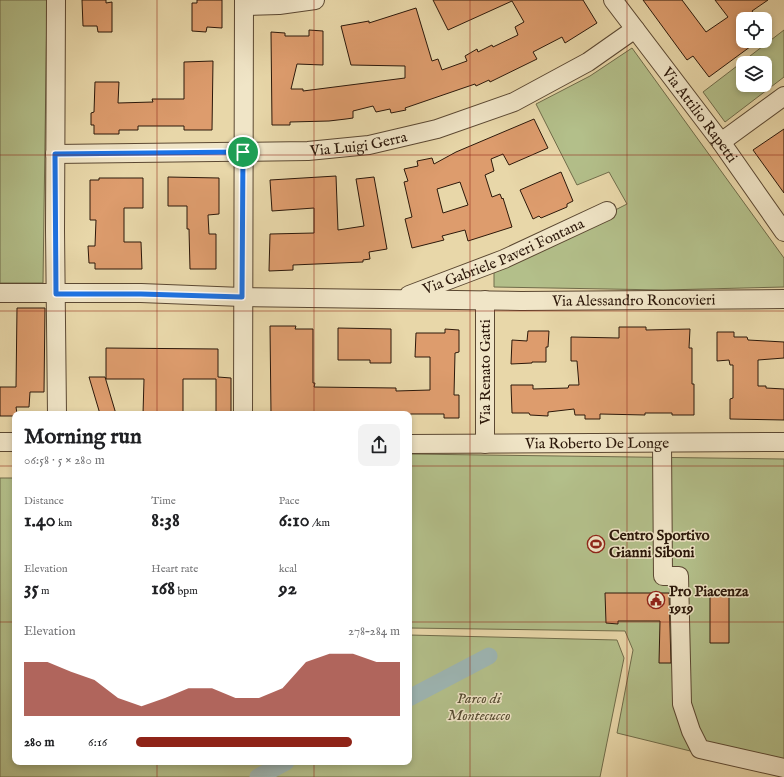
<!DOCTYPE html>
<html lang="en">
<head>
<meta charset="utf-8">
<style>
  :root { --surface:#fff; --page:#f2f2f2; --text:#202124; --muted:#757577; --accent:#8f2418 }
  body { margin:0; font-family:"IM FELL English",serif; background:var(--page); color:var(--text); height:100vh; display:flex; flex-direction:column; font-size:15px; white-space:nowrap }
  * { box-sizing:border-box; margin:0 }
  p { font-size:13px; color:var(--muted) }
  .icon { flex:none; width:22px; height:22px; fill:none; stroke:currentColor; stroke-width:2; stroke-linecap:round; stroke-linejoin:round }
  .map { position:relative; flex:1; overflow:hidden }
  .drawer { position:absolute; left:12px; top:411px; width:400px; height:354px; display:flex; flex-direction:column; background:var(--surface); border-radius:8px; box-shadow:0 2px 6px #0003 }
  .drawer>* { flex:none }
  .controls { position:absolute; left:736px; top:12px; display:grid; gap:8px }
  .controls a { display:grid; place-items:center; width:36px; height:36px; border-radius:8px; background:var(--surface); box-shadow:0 2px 6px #0003; font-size:20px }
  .pin { position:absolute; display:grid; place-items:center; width:34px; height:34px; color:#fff; margin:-17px; border:2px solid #fff; border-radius:50%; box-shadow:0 1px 4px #0007 }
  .round { display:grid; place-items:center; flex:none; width:42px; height:42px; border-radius:8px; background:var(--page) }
  .head { display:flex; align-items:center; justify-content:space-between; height:68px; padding:0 12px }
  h1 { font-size:22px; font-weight:700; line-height:30px }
  .metrics { display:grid; grid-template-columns:repeat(3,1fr); gap:6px; height:68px; padding:4px 12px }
  .metrics div { display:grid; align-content:center }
  .metrics b { font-size:20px; font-weight:700 }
  .metrics small { font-size:11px; font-weight:400 }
  .metrics p { font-size:11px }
  .chart { height:112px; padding:8px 12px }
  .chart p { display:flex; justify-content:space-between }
  .chart svg { width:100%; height:72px; margin-top:4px; fill:var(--accent); opacity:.7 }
  ul { padding:0 12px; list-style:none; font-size:13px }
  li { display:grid; grid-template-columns:64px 48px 1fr; align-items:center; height:30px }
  li i { height:10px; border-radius:5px; background:var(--accent) }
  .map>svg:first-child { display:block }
  .green { fill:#b3bf8a; stroke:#706c4a; fill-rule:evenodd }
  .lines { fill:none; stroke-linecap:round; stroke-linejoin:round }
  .canal { stroke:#9db6b4; stroke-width:17 }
  .building { fill:#dd9c6d; stroke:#2c180a; fill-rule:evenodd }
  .minor-casing { stroke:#5b4832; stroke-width:20 }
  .minor { stroke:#f0e5c7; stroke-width:18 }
  .route-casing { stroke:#fff; stroke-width:8 }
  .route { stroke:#1a73e8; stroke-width:5 }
  .grid { fill:none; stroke:#8f2418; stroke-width:1; stroke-opacity:0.55 }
  .labels { text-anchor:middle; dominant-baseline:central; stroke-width:3; stroke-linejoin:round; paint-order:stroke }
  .street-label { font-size:15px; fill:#2c180a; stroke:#f0e5c7 }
  .poi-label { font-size:15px; font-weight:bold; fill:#2c180a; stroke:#f0e5c7; text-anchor:start }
  .park-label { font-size:15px; font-style:italic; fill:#544a30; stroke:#f0e5c7 }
</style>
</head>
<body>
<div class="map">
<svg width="784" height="777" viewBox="0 0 784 777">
  <rect width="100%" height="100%" fill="#e8d7a9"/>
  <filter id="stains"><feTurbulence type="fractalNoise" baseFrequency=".005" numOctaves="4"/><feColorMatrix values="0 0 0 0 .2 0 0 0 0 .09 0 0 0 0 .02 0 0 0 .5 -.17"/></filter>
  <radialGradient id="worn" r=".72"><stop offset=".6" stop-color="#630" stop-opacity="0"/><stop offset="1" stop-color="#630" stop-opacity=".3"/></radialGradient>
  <!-- green -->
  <path class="green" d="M0,0H47L43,283H0Z
    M784,30V77L725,122L703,92ZM743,63H765V85H743Z
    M632,48L784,258V287L664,290L494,287V272L627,204L609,172L577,185L536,104L590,76Z
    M409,454L784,459V774L617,733L633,650L625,631L409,628Z
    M0,478H15V762H409V635L617,640L624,658L600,777H0Z"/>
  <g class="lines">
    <!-- canal -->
    <path class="canal" d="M409,698L489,656
      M258,777L286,762"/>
  </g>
  <!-- building -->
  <path class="building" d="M82,0H106V3L112,2V32H98L97,26H83Z
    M197,0H222V28L207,27L206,32L192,31V3H197Z
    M433,0H583L597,23L565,43L562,37L533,52L537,59L490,82L489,80L476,86L475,84L405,108L406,110L391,113L390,109L376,112L373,106L353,111V118L346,119L329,121L290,122V125H272L271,32L285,33V36H309V30L323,31V65L297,64L291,89H303V91L405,78V66L351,65L341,26L369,21V23L416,8L432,61L438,59L442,70L467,61L465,56L477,49L478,52L492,45L493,47L518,35L515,27L524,22L512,1L448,30Z
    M643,0H682L706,32L728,17L715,0H768L752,11L758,19H743V41H758L709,77L693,56L687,60Z
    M213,61L212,130H184V126H138V130H119V134H94V125H91V113L94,112L95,82H119L118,103L153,102L152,99H184V62Z
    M534,119L548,148L509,165L503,154L491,159L494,171L485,175L492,197L500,194L502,199L503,198L512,227L468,241L465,230L442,236L444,240L412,248L405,219L412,217L404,182L408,181L404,169L418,166L417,161L432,158L434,164L456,152ZM460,182L468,205L443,213L437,189Z
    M784,129V193L753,150Z
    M561,172L573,201L567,204V207L541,218L539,216L533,219L520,190Z
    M336,176L338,230L364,226L356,179L374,177L387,249L369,252L370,259L363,260V262L293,265V270L269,271L270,234L314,233V208L272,211L270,180Z
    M168,177L219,178V214L208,215L209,234H216V269H190L189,229H187V206H168Z
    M99,178H143V208H124V242H141L142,269H95V263H89L88,246H95L96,220H90V180H99Z
    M17,308H45L44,392H30L29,407H16L17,414H15V416H0V387H16Z
    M270,326H296L295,329H313V383H315L314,387L396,388V391L430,390V357H415L416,333H445V329L459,330V352L455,353L454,395H459V418H444V414H271Z
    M619,327H646V330L690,329L689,348H692V384H694V415H672V413H645V415L600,414V419H585V415H575L574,409L548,412V416L530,415L529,413H512L511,385H533V389L568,388L569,385H579L577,361H571V337L619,338Z
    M338,328L391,329V363H370V360H338Z
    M528,331H549L548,347H546V362H532V363L511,364L512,340L527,341Z
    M717,332H734V337H747L748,340L784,342V358L758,360V386H766V388L784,389V420L730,419V399L733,398V365H730L729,360L717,361Z
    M106,348L218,349V377L231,378V414H216V379H183V414H143L144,379H106Z
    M89,377H105L116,414H100Z
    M605,593H669L671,663H659L660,621H618V624L606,623Z
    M710,594H729V643H710Z"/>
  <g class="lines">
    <defs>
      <g id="minor">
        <path d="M56,0L55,230L57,414"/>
        <path id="s1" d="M613,0L721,142L784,232"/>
        <path d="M244,6L279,5L315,0"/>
        <path d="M721,142L784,96"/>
        <path id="s2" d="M55,154L308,151L369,145L437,129L514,102L588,62L635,29"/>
        <path id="s3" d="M0,293H141L242,297L521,301L784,299"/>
        <path id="s4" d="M409,295L504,259L607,211"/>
        <path d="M485,300V444"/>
        <path d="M243,414L244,0"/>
        <path d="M0,442H15"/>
        <path d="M662,443L663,576H679L682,704L691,731L700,749L784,768"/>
        <path id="s5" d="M409,444L784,442"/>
      </g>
    </defs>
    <!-- minor casing -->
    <use href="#minor" class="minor-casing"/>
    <!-- minor -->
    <use href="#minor" class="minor"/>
  </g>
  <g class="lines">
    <defs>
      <path id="route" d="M243,152L242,297L141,294H56L55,154Z"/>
    </defs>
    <!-- route casing -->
    <use href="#route" class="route-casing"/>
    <!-- route -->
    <use href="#route" class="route"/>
  </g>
  <!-- grid -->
  <path class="grid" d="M157,0V414M314,0V414M470,0V777M627,0V777M0,155H784M0,311H784M0,466H15M409,466H784M0,622H15M409,622H784M157,762V777M314,762V777"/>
  <!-- icons -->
  <defs>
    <symbol id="stadium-ring" viewBox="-11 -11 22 22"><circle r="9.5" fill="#f0e5c7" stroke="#8f2418" stroke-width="1.5"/><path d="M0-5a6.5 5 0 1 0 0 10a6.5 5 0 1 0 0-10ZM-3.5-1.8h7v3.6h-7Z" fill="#8f2418"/></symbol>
    <symbol id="civic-ring" viewBox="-11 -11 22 22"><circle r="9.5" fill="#f0e5c7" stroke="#8f2418" stroke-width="1.5"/><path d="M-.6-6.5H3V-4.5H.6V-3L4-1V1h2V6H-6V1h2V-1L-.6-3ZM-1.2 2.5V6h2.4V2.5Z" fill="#8f2418"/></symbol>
  </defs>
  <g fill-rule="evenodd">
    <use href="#stadium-ring" x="586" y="534" width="20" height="20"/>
    <use href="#civic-ring" x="646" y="590" width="20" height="20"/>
  </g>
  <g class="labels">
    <!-- street labels -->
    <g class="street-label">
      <text stroke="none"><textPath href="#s1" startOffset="144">Via Attilio Rapetti</textPath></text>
      <text stroke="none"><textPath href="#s2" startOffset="304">Via Luigi Gerra</textPath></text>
      <text stroke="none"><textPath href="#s4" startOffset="102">Via Gabriele Paveri Fontana</textPath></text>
      <text stroke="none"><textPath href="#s3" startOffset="634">Via Alessandro Roncovieri</textPath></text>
      <text transform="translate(485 372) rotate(-90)">Via Renato Gatti</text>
      <text stroke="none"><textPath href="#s5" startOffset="188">Via Roberto De Longe</textPath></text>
    </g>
    <!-- poi labels -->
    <g class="poi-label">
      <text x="609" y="535">Centro Sportivo<tspan x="609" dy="17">Gianni Siboni</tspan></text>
      <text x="669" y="591">Pro Piacenza<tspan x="669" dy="17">1919</tspan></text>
    </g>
    <!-- park labels -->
    <g class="park-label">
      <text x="479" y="698">Parco di<tspan x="479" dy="17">Montecucco</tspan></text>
    </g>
  </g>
  <rect width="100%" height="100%" filter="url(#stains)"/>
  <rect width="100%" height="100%" fill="url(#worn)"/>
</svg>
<div class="controls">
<a><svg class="icon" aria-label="locate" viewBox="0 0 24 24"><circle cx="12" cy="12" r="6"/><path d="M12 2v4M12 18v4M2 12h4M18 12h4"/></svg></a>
<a><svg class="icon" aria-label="layers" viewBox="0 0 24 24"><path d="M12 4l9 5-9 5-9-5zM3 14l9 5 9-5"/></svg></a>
</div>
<div class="pin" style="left:243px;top:152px;background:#1e9e55"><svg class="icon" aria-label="arrive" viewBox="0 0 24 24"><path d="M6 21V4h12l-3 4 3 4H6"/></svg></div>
<section class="drawer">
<div class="head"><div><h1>Morning run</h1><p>06:58 · 5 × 280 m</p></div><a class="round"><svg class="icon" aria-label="share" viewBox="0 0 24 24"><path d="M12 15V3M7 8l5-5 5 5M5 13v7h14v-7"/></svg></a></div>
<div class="metrics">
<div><p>Distance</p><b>1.40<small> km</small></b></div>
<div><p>Time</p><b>8:38</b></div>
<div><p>Pace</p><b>6:10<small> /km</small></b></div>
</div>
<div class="metrics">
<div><p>Elevation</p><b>35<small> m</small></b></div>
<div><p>Heart rate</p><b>168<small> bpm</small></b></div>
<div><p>kcal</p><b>92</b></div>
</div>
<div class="chart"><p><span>Elevation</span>278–284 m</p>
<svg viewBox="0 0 160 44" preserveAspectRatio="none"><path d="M0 44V11L10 11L20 17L30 22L40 33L50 38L60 33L70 27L80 27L90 33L100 33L110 27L120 11L130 6L140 6L150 11L160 11V44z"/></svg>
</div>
<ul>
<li><b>280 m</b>6:16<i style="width:82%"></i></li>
</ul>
</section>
</div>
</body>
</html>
